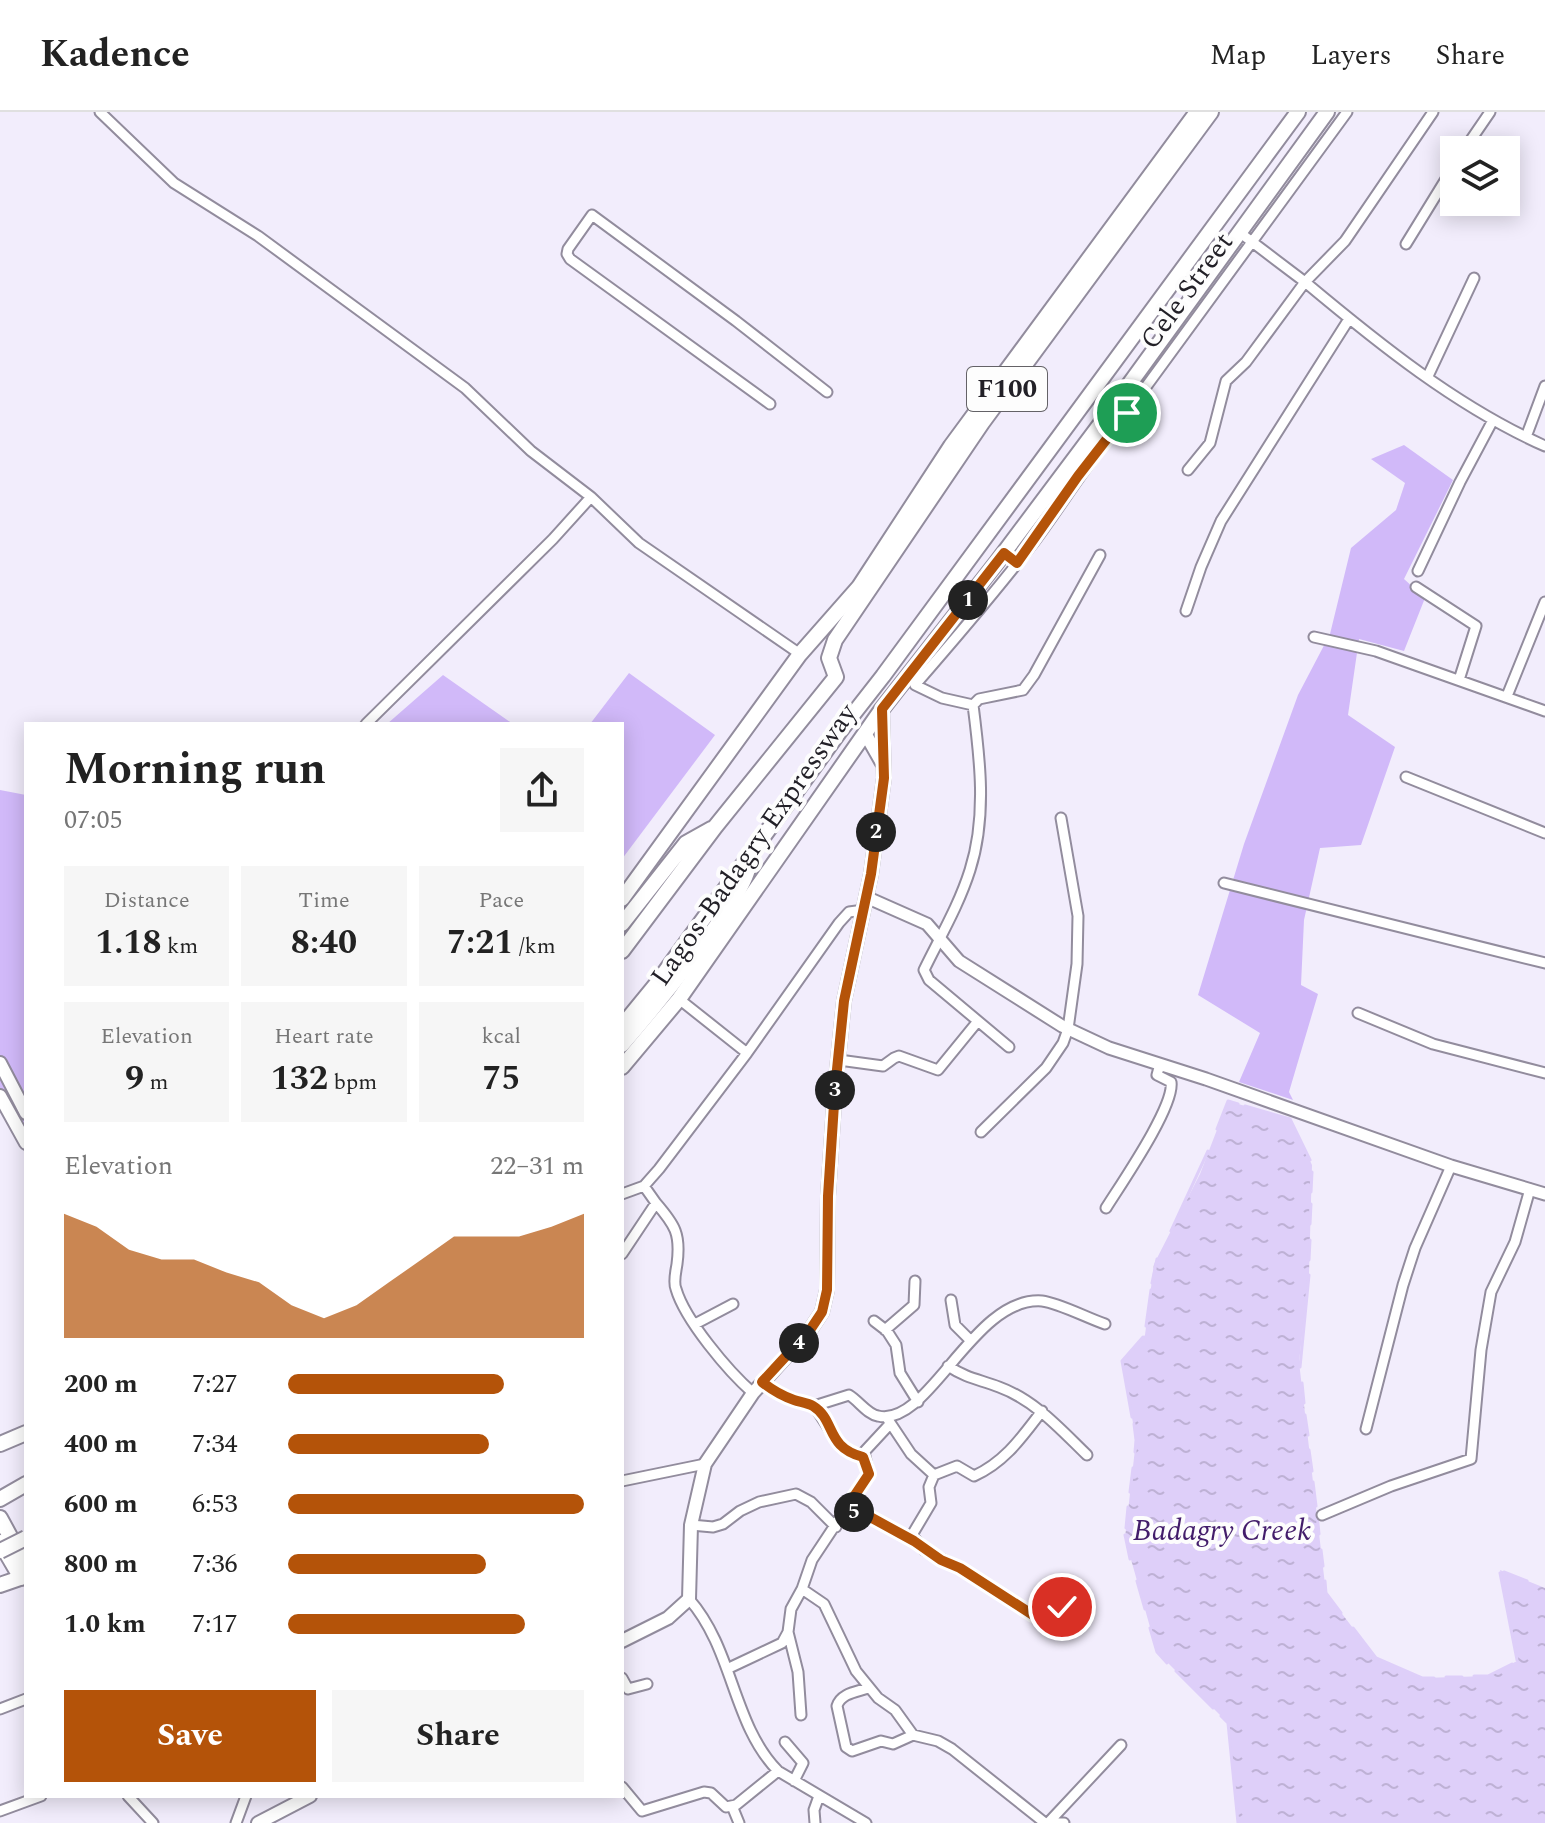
<!DOCTYPE html>
<html lang="en">
<head>
<meta charset="utf-8">
<style>
  :root { --surface:#fff; --page:#f6f6f6; --text:#222; --muted:#767676; --line:#e0e0e0; --accent:#b45309 }
  body { margin:0; font-family:Spectral,serif; background:var(--page); color:var(--text); height:100vh; display:flex; flex-direction:column; font-size:30px; white-space:nowrap }
  * { box-sizing:border-box; margin:0 }
  p { font-size:26px; color:var(--muted) }
  .icon { flex:none; width:44px; height:44px; fill:none; stroke:currentColor; stroke-width:2; stroke-linecap:round; stroke-linejoin:round }
  .map { position:relative; flex:1; overflow:hidden }
  .side { position:absolute; left:24px; top:610px; width:600px; height:1076px; display:flex; flex-direction:column; background:var(--surface); border-radius:0px; box-shadow:0 4px 20px #0003 }
  .side>* { flex:none }
  .fabs { position:absolute; left:1440px; top:24px; display:grid; gap:16px }
  .fabs a { display:grid; place-items:center; width:80px; height:80px; border-radius:0px; background:var(--surface); box-shadow:0 4px 20px #0003; font-size:40px }
  .pin { position:absolute; display:grid; place-items:center; width:68px; height:68px; color:#fff; margin:-34px; border:4px solid #fff; border-radius:50%; box-shadow:0 2px 8px #0007 }
  .km { position:absolute; width:40px; height:40px; margin:-20px; border-radius:50%; background:#222; color:#fff; font-size:22px; line-height:40px; text-align:center }
  .round { display:grid; place-items:center; flex:none; width:84px; height:84px; border-radius:0px; background:var(--page) }
  .head { display:flex; align-items:center; justify-content:space-between; height:136px; padding:0 40px }
  h1 { font-size:44px; font-weight:700; line-height:60px }
  .metrics { display:grid; grid-template-columns:repeat(3,1fr); gap:12px; height:136px; padding:8px 40px }
  .metrics div { display:grid; align-content:center; border-radius:0px; background:var(--page); text-align:center }
  .metrics b { font-size:34px; font-weight:700 }
  .metrics small { font-size:22px; font-weight:400 }
  .metrics p { font-size:22px }
  .chart { height:224px; padding:16px 40px }
  .chart p { display:flex; justify-content:space-between }
  .chart svg { width:100%; height:144px; margin-top:8px; fill:var(--accent); opacity:.7 }
  .cta { display:flex; gap:16px; margin-top:auto; padding:16px 40px }
  .cta a { flex:1; height:92px; border-radius:0px; background:var(--accent); color:#fff; font-size:32px; font-weight:700; line-height:92px; text-align:center }
  .cta a+a { background:var(--page); color:var(--text) }
  ul { padding:0 40px; list-style:none; font-size:26px }
  li { display:grid; grid-template-columns:128px 96px 1fr; align-items:center; height:60px }
  li i { height:20px; border-radius:10px; background:var(--accent) }
  header { display:flex; align-items:center; gap:48px; box-sizing:border-box; height:112px; padding:0 40px; background:var(--surface); border-bottom:2px solid var(--line) }
  header strong { font-size:38px }
  nav { display:flex; gap:44px; margin-inline-start:auto; font-size:28px }
  .map>svg:first-child { display:block }
  .grass { fill:#d1b9f9 }
  .water { fill:url(#water-ripples) }
  .lines { fill:none; stroke-linecap:round; stroke-linejoin:round }
  .stream { stroke:#decff9; stroke-width:3 }
  .minor-casing { stroke:#928c9d; stroke-width:13 }
  .tertiary-casing { stroke:#928c9d; stroke-width:15 }
  .secondary-casing { stroke:#928c9d; stroke-width:16 }
  .primary-casing { stroke:#928c9d; stroke-width:18 }
  .trunk-casing { stroke:#928c9d; stroke-width:18 }
  .minor { stroke:#fff; stroke-width:9 }
  .tertiary { stroke:#fff; stroke-width:11 }
  .secondary { stroke:#fff; stroke-width:12 }
  .primary { stroke:#fff; stroke-width:14 }
  .trunk { stroke:#fff; stroke-width:14 }
  .trunk-bridge-casing { stroke:#928c9d; stroke-width:18; stroke-linecap:butt }
  .trunk-bridge { stroke:#fff; stroke-width:14 }
  .route-casing { stroke:#fff; stroke-width:16 }
  .route { stroke:#b45309; stroke-width:10 }
  .labels { text-anchor:middle; dominant-baseline:central; stroke-width:8; stroke-linejoin:round; paint-order:stroke }
  .shield { fill:#fdfdfd; stroke:#646267; stroke-width:2 }
  .shield-label { font-size:26px; font-weight:bold; fill:#222027 }
  .street-label { font-size:28px; fill:#222027; stroke:#fdfdfd }
  .water-label { font-size:30px; font-style:italic; fill:#431d6b; stroke:#fdfdfd }
</style>
</head>
<body>
<header>
<strong>Kadence</strong>
<nav><a>Map</a><a>Layers</a><a>Share</a></nav>
</header>
<div class="map">
<svg width="1545" height="1711" viewBox="0 0 1545 1711">
  <defs>
    <pattern id="water-ripples" width="26" height="14" patternUnits="userSpaceOnUse" patternTransform="scale(2)"><rect width="26" height="14" fill="#decff9"/><path d="M2 4q2-2 4 0t4 0M15 11q2-2 4 0t4 0" fill="none" stroke="#beb1d5"/></pattern>
  </defs>
  <rect width="100%" height="100%" fill="#f2edfc"/>
  <!-- grass -->
  <path class="grass" d="M1404,333L1453,368L1404,467L1425,486L1404,539L1359,527L1348,603L1395,635L1361,733L1320,736L1304,808L1301,873L1318,882L1289,980L1293,988L1239,970L1260,921L1198,883L1244,732L1298,583L1330,522L1351,436L1396,398L1405,371L1371,347Z
    M629,561L715,623L622,747V612H590Z
    M443,563L513,612H387Z
    M0,678L26,683V1014L0,980Z"/>
  <!-- water -->
  <path class="water" d="M1228,989L1290,1007L1312,1053L1309,1162L1299,1250L1326,1481L1376,1546L1422,1566L1488,1564L1517,1549L1500,1458L1545,1476V1711H1238L1228,1611L1157,1540L1125,1426L1136,1328L1122,1249L1145,1223L1154,1152L1200,1062Z"/>
  <g class="lines">
    <!-- stream -->
    <path class="stream" d="M1245,994L1290,1007L1310,1048
      M1217,1017L1228,989L1238,992
      M1311,1080L1312,1060
      M1310,1112L1311,1092
      M1171,1119L1208,1039
      M1309,1148L1310,1128
      M1152,1171L1157,1147
      M1146,1214L1151,1178
      M1300,1255L1309,1163
      M1302,1271L1304,1291
      M1305,1303L1308,1323
      M1132,1305L1122,1249L1143,1225
      M1134,1312L1136,1328L1135,1340
      M1309,1338L1312,1359
      M1313,1370L1316,1394
      M1130,1380L1133,1356
      M1317,1402L1319,1422
      M1126,1416L1128,1395
      M1125,1423L1130,1447
      M1321,1438L1323,1454
      M1504,1460L1527,1469
      M1500,1461L1517,1548
      M1137,1469L1145,1497
      M1325,1469L1326,1481L1341,1501
      M1150,1516L1157,1540L1167,1551
      M1353,1516L1376,1546L1422,1566H1434
      M1176,1559L1213,1596
      M1474,1564H1488L1512,1552
      M1446,1565H1462
      M1221,1604L1228,1611L1238,1711"/>
    <defs>
      <path id="minor" d="M100,0L174,71L258,124L465,276L531,339L591,385L639,431L800,542
        M1464,38L1490,0
        M1239,120L1305,170L1345,129L1433,0
        M1406,132L1454,54
        M1428,264L1474,166
        M770,292L570,147L567,142L568,137L592,103L736,209L827,280
        M1526,325L1545,274
        M1188,358L1210,331L1226,269L1246,250L1305,170C1378,231 1457,295 1545,334
        M1100,443L1034,563L1023,578L979,587L973,593L942,586L915,573C956,526 996,479 1034,430C1060,395 1082,359 1110,324L1347,0
        M1418,459L1460,370L1493,308
        M1416,475L1476,514L1459,568
        M1186,499L1201,455L1221,409L1349,207
        M1314,525L1376,539L1545,599
        M1507,584L1545,490
        M973,593C980,647 987,705 970,758C959,793 940,825 924,858L929,868L1009,935
        M366,612L553,427L591,385
        M1406,665L1545,721
        M1224,771L1545,851
        M679,887L747,941
        M1358,901L1433,932L1545,961
        M839,948L883,954L894,946L899,944L938,958L978,909
        M981,1020L1046,956L1063,931L1068,917L1077,852L1078,804L1061,706
        M622,1082L644,1074L659,1057L747,941L839,811L849,800L864,798
        M656,1091C675,1113 681,1122 677,1152C676,1159 673,1170 676,1177C685,1208 728,1259 753,1281
        M1106,1096C1121,1072 1175,994 1171,970L1157,963L1160,952
        M622,1142L656,1091L644,1074
        M951,1188L955,1213L970,1228
        M874,1209L887,1219L896,1233L900,1261L918,1290
        M695,1212L733,1192
        M885,1218L914,1193L915,1169
        M948,1254C968,1267 978,1267 999,1275C1035,1288 1061,1318 1087,1343
        M762,1270L775,1280L814,1294L849,1283C859,1289 867,1302 878,1304C929,1316 973,1184 1042,1189C1059,1191 1087,1206 1105,1212
        M814,1294C830,1315 836,1338 863,1345
        M887,1306L911,1342L934,1363L929,1375L931,1391L912,1423L924,1438L960,1456L1033,1503L1046,1505L1082,1480
        M1366,1317L1403,1173L1415,1136L1451,1054
        M934,1363L957,1354L974,1364C1005,1350 1022,1325 1042,1299
        M622,1369L705,1352
        M843,1401C871,1398 888,1419 914,1429
        M1322,1403L1391,1374L1471,1347L1481,1238L1491,1180L1515,1130L1530,1077
        M691,1413L713,1415L723,1412L740,1399L759,1390L796,1382L811,1390L836,1415
        M802,1477L824,1492L856,1559L878,1586L895,1598L913,1623L938,1629L952,1637L1045,1711
        M689,1487C734,1538 732,1612 778,1659L866,1711
        M788,1520L798,1560L801,1603
        M729,1556L782,1531L788,1520L791,1497L802,1477L812,1448L869,1362L864,1340L890,1312
        M622,1566L628,1577L647,1572
        M868,1576C857,1580 841,1581 837,1594L846,1635L852,1639L881,1629L893,1632L913,1623
        M0,1597L26,1587
        M785,1630L803,1651L794,1669
        M622,1675L642,1699L704,1680L711,1681L726,1695L736,1693L778,1659
        M128,1684L153,1711
        M732,1694L739,1711
        M0,1699L41,1684
        M236,1711L246,1684
        M815,1711L814,1698L819,1684
        M1048,1711L1121,1633
        M1052,1711H1064"/>
      <path id="tertiary" d="M866,785L927,812L959,849L1062,914L1109,936L1206,967L1451,1054L1545,1082"/>
      <path id="secondary" d="M865,621L882,651
        M0,951L26,1001
        M0,984L26,1031
        M622,1529L668,1506L689,1487L691,1413L705,1352L753,1281L810,1218L822,1200L827,1178L828,1084L835,977L844,889L871,762L884,666L882,597
        M258,1711L310,1684"/>
      <path id="primary" d="M622,787L800,542L859,475L951,334L1197,0
        M622,955L679,887L882,597L997,450L1099,314L1327,0
        M0,1332L26,1321
        M0,1406L26,1454
        M0,1430L21,1466
        M0,1473L26,1464"/>
      <path id="trunk" d="M622,812L686,731L711,717
        M622,839L715,715L836,565L829,546L835,528L982,311L1211,0
        M622,914L654,875L840,619L883,564L1298,0
        M622,933C648,903 747,785 749,752
        M0,1387L26,1372"/>
    </defs>
    <!-- minor casing -->
    <use href="#minor" class="minor-casing"/>
    <!-- tertiary casing -->
    <use href="#tertiary" class="tertiary-casing"/>
    <!-- secondary casing -->
    <use href="#secondary" class="secondary-casing"/>
    <!-- primary casing -->
    <use href="#primary" class="primary-casing"/>
    <!-- trunk casing -->
    <use href="#trunk" class="trunk-casing"/>
    <!-- minor -->
    <use href="#minor" class="minor"/>
    <!-- tertiary -->
    <use href="#tertiary" class="tertiary"/>
    <!-- secondary -->
    <use href="#secondary" class="secondary"/>
    <!-- primary -->
    <use href="#primary" class="primary"/>
    <!-- trunk -->
    <use href="#trunk" class="trunk"/>
    <defs>
      <path id="trunk-bridge" d="M0,1439L26,1426"/>
    </defs>
    <!-- trunk-bridge casing -->
    <use href="#trunk-bridge" class="trunk-bridge-casing"/>
    <!-- trunk-bridge -->
    <use href="#trunk-bridge" class="trunk-bridge"/>
  </g>
  <g class="lines">
    <defs>
      <path id="route" d="M1062,1495L1046,1505L1033,1503L960,1456L941,1448L914,1429L861,1400L843,1401L869,1362L863,1345C825,1335 836,1308 813,1294C808,1291 800,1290 794,1288C782,1284 772,1278 762,1270L810,1218L822,1200L827,1178L828,1084L835,977L844,889L871,762L884,666L882,597L1004,441L1017,451L1078,364L1127,301"/>
    </defs>
    <!-- route casing -->
    <use href="#route" class="route-casing"/>
    <!-- route -->
    <use href="#route" class="route"/>
  </g>
  <g class="labels">
    <!-- shield labels -->
    <rect class="shield" x="967" y="255" width="80" height="44" rx="6"/>
    <g class="shield-label">
      <text x="1007" y="277">F100</text>
    </g>
    <!-- street labels -->
    <g class="street-label">
      <text transform="translate(1187 179) rotate(-54)">Cele Street</text>
      <text transform="translate(754 733) rotate(-55)">Lagos-Badagry Expressway</text>
    </g>
    <!-- water labels -->
    <g class="water-label">
      <text x="1222" y="1419">Badagry Creek</text>
    </g>
  </g>
</svg>
<div class="fabs">
<a><svg class="icon" aria-label="layers" viewBox="0 0 24 24"><path d="M12 4l9 5-9 5-9-5zM3 14l9 5 9-5"/></svg></a>
</div>
<div class="pin" style="left:1127px;top:301px;background:#1e9e55"><svg class="icon" aria-label="arrive" viewBox="0 0 24 24"><path d="M6 21V4h12l-3 4 3 4H6"/></svg></div>
<div class="pin" style="left:1062px;top:1495px;background:#d93025"><svg class="icon" aria-label="check" viewBox="0 0 24 24"><path d="M5 12l5 5 9-10"/></svg></div>
<b class="km" style="left:968px;top:488px">1</b>
<b class="km" style="left:876px;top:720px">2</b>
<b class="km" style="left:835px;top:978px">3</b>
<b class="km" style="left:799px;top:1231px">4</b>
<b class="km" style="left:854px;top:1400px">5</b>
<section class="side">
<div class="head"><div><h1>Morning run</h1><p>07:05</p></div><a class="round"><svg class="icon" aria-label="share" viewBox="0 0 24 24"><path d="M12 15V3M7 8l5-5 5 5M5 13v7h14v-7"/></svg></a></div>
<div class="metrics">
<div><p>Distance</p><b>1.18<small> km</small></b></div>
<div><p>Time</p><b>8:40</b></div>
<div><p>Pace</p><b>7:21<small> /km</small></b></div>
</div>
<div class="metrics">
<div><p>Elevation</p><b>9<small> m</small></b></div>
<div><p>Heart rate</p><b>132<small> bpm</small></b></div>
<div><p>kcal</p><b>75</b></div>
</div>
<div class="chart"><p><span>Elevation</span>22–31 m</p>
<svg viewBox="0 0 160 44" preserveAspectRatio="none"><path d="M0 44V6L10 10L20 17L30 20L40 20L50 24L60 27L70 34L80 38L90 34L100 27L110 20L120 13L130 13L140 13L150 10L160 6V44z"/></svg>
</div>
<ul>
<li><b>200 m</b>7:27<i style="width:73%"></i></li>
<li><b>400 m</b>7:34<i style="width:68%"></i></li>
<li><b>600 m</b>6:53<i style="width:100%"></i></li>
<li><b>800 m</b>7:36<i style="width:67%"></i></li>
<li><b>1.0 km</b>7:17<i style="width:80%"></i></li>
</ul>
<div class="cta"><a>Save</a><a>Share</a></div>
</section>
</div>
</body>
</html>
